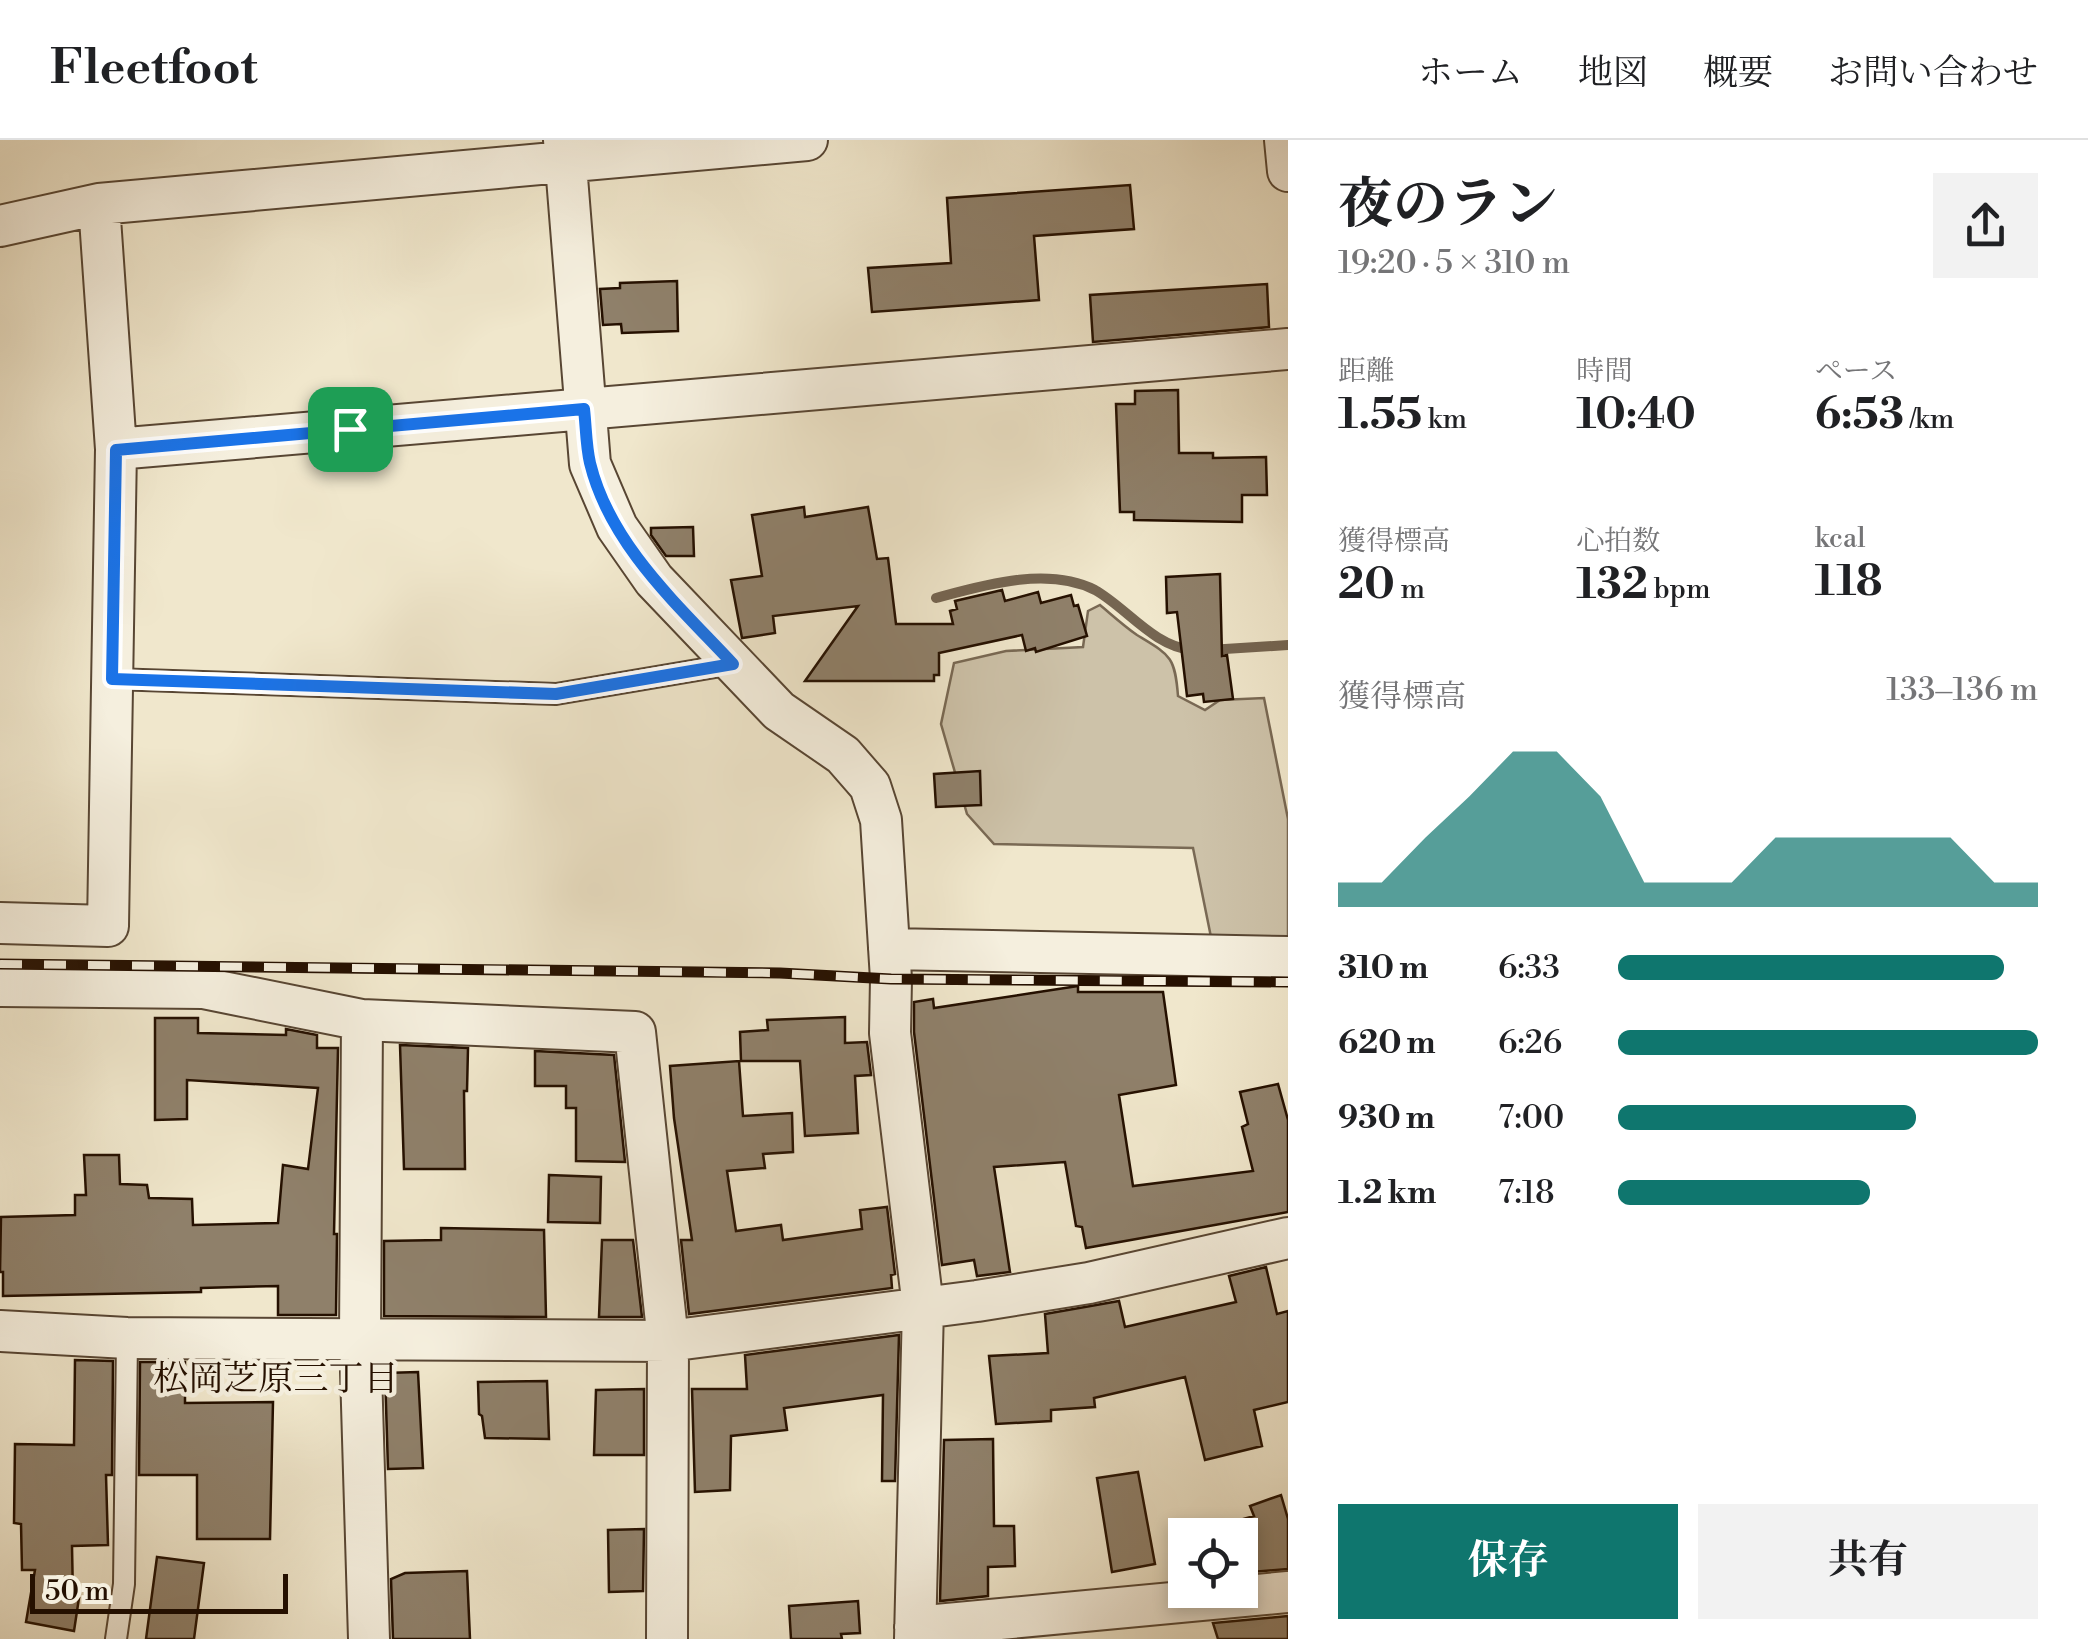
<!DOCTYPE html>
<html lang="ja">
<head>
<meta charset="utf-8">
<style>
  :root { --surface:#fff; --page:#f2f2f2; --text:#202124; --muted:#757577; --line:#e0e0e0; --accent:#0f766e }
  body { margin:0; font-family:"Libre Bodoni","Noto Serif JP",serif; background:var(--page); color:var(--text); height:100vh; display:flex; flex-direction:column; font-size:38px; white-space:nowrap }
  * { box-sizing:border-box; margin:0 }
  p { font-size:32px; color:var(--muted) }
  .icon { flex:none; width:55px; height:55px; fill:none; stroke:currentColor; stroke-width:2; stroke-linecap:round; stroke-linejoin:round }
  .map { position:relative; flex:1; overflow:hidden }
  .drawer { display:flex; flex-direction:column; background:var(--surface); width:800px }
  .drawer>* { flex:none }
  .buttons { position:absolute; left:1168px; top:1378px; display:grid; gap:20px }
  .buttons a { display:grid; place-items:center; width:90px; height:90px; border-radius:0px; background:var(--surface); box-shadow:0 5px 15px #0003; font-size:50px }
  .scale { position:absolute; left:30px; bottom:25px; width:258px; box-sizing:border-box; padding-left:10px; border:5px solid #251000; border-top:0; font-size:28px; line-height:35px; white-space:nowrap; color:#251000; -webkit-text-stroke:8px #f5efde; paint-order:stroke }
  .pin { position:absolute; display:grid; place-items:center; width:85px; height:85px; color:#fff; margin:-42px; border-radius:20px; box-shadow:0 5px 15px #0006 }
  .round { display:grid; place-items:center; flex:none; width:105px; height:105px; border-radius:0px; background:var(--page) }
  .headline { display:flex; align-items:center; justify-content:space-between; height:170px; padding:0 50px }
  h1 { font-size:55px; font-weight:700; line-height:75px }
  .metrics { display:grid; grid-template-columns:repeat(3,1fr); gap:15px; height:170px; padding:10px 50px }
  .metrics div { display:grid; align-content:center }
  .metrics b { font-size:42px; font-weight:700 }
  .metrics small { font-size:28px; font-weight:400 }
  .metrics p { font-size:28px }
  .chart { height:280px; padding:20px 50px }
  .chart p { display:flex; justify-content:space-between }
  .chart svg { width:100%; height:180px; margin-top:10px; fill:var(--accent); opacity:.7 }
  .primary-button { display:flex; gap:20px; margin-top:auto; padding:20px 50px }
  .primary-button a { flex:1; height:115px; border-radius:0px; background:var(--accent); color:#fff; font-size:40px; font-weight:700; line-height:115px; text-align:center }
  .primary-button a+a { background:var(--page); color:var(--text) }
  ul { padding:0 50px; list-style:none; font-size:32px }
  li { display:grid; grid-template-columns:160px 120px 1fr; align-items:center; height:75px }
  li i { height:25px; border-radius:12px; background:var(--accent) }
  header { display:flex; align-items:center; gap:60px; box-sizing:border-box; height:140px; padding:0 50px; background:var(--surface); border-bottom:2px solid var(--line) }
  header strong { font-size:48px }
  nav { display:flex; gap:55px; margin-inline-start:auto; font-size:35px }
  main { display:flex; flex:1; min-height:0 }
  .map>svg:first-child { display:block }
  .green { fill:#cdc2a9; stroke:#796954; stroke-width:2.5 }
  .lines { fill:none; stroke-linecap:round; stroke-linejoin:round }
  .stream { stroke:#756551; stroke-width:10 }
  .building { fill:#8f806a; stroke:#251000; stroke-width:2.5 }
  .lane-casing { stroke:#584633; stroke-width:24 }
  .street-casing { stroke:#584633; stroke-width:44 }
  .lane { stroke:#f5efde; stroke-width:20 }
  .street { stroke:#f5efde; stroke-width:40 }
  .rail-casing { stroke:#251000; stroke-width:11 }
  .rail { stroke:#f5efde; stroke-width:8; stroke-dasharray:22; stroke-linecap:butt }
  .route-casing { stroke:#fff; stroke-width:20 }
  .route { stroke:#1a73e8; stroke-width:12 }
  .labels { text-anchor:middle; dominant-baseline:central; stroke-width:9; stroke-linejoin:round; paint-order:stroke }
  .neighbourhood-label { font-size:35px; fill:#251000; stroke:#f5efde }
</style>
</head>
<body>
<header>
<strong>Fleetfoot</strong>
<nav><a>ホーム</a><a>地図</a><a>概要</a><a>お問い合わせ</a></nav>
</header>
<main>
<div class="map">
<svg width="1288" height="1499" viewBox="0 0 1288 1499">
  <rect width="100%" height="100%" fill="#f0e7cc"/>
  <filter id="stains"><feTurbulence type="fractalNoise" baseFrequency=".002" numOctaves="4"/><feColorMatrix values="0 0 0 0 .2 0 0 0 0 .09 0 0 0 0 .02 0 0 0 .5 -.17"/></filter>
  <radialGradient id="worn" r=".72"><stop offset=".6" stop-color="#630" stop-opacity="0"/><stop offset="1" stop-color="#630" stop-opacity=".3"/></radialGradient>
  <!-- green -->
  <path class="green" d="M1100,465C1112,475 1124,486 1137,495C1170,515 1175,516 1178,556L1205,570L1220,560L1264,558L1288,679V804L1212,802L1193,708L994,704L967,674L941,584L954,523L1006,511L1083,507L1088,471Z"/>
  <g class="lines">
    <!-- stream -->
    <path class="stream" d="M936,458C984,445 1048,426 1095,450C1127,468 1153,506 1192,510
      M1209,510L1288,505"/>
  </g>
  <!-- building -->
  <path class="building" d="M1130,45L1134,89L1034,96L1039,160L872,172L868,128L951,123L947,58Z
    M677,141L678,191L622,193L621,184L603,185L600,149L620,148V143Z
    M1267,144L1269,187L1093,202L1090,155Z
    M1178,250L1179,313H1213V318L1266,317L1267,355H1242V382L1134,380V372H1120L1116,264H1135V251Z
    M804,367L805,377L868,367L877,419L888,418L896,484H953L950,471L957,469L955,461L1002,450L1005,461L1038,452L1041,463L1071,455L1074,466L1078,465L1087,496L1036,512L1035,508L1026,511L1022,495L939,513V535H934V541H805L858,466L773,476L775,493L742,498L731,440L762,436L752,375Z
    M693,387L694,416H666L651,395V388Z
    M1220,434L1222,516L1227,515L1233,559L1204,562L1203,554L1187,556L1177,472L1167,473L1166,437Z
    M980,631L981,665L936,667L934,634Z
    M1078,846V852H1163L1176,945L1119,955L1133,1046L1253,1031L1242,987L1248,984L1240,952L1278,944L1288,980V1072L1086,1108L1082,1087L1076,1086L1065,1022L994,1027L1010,1132L977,1136L974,1120L942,1125L914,892V862L933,859L934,868Z
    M845,877V903L867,902L871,935L855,936L858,993L805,996L800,921H741L740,892L768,890L767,880Z
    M155,878H198V893L286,895V889L317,895V908H338L334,1094H337L336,1175H278V1146L201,1148V1152L3,1156V1132H0L1,1077L75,1075V1055H86L84,1015H119L120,1044L147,1045L149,1058L192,1059L193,1085L278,1083L283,1025L308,1029L318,948L187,940V979L155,980Z
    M400,905L468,908L467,951H464L465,1029H404Z
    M535,911L614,915L625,1022L576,1021V968H566V946H535Z
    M739,921L743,976L792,973L793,1012L763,1014L765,1028L727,1031L736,1091L781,1085L783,1100L862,1089L860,1070L887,1067L895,1134L891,1135L892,1148L689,1174L681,1100H692L674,978L670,926Z
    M549,1035L601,1037L600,1083L548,1082Z
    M441,1088L544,1090L546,1177L384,1176V1101L441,1100Z
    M602,1100H633L642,1177H599Z
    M1266,1127L1277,1174L1288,1171V1262L1254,1270L1262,1306L1205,1320L1185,1237L1094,1258L1095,1267L1051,1270V1281L996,1284L989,1216L1048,1213L1045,1174L1119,1161L1125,1187L1236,1162L1229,1136Z
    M899,1195L895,1341H882L883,1255L784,1268L787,1290L731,1296L730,1350L695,1352L692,1249H747L745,1215Z
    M75,1220L113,1221L112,1335H106L108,1405L72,1406L73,1457L79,1458L74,1491L26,1482L35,1430H22L21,1384L14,1383L15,1304L74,1305Z
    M140,1222H185V1263L273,1262L270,1399H197V1335H139Z
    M418,1232L423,1328L388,1329L385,1233Z
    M547,1241L549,1299L485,1298L482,1276L479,1274L478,1242Z
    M644,1249V1315H594L596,1250Z
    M993,1299L994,1386H1014L1015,1426L988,1427V1456L940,1461L944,1300Z
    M1138,1332L1155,1424L1112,1432L1097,1338Z
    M1281,1355L1288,1379V1429L1240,1433V1380L1254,1376L1250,1366Z
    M644,1389L643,1451L609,1452L608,1390Z
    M157,1417L204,1423L194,1499H146Z
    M467,1431L470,1499H393L391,1439L405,1433Z
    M858,1461L860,1493L841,1494L842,1499H791L789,1466Z
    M1288,1476V1499H1218L1213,1483Z"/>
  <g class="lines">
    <defs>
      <path id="lane" d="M112,539L556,554L733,524
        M116,1499L124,1444L127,1198"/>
      <path id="street" d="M564,0L590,324L617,387L654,440L779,571L843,615L870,646L881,680L891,839L890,893L923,1167L915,1499
        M1285,0L1288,31
        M0,86L99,64L807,0
        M116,309L1288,209
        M0,783L108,786L116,309L99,64
        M889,809L1288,817
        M0,846L203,848L362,880L635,892L668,1201L667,1499
        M362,880L360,1198L369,1499
        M0,1191L127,1198L668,1201L977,1161L1089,1143L1288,1098
        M915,1487L1288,1452"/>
    </defs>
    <!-- lane casing -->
    <use href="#lane" class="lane-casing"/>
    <!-- street casing -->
    <use href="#street" class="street-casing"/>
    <!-- lane -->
    <use href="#lane" class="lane"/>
    <!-- street -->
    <use href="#street" class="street"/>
    <defs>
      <path id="rail" d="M0,824L780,833L891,839L1288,842"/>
    </defs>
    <!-- rail casing -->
    <use href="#rail" class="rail-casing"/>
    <!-- rail -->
    <use href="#rail" class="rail"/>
  </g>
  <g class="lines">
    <defs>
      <path id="route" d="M584,269C586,286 586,306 590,323C610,405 678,465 733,524L556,554L112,539L116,310Z"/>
    </defs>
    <!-- route casing -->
    <use href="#route" class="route-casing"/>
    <!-- route -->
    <use href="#route" class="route"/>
  </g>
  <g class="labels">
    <!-- neighbourhood labels -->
    <g class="neighbourhood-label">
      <text x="276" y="1239">松岡芝原三丁目</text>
    </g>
  </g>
  <rect width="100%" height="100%" filter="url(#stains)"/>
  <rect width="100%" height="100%" fill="url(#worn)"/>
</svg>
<div class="buttons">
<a><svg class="icon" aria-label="locate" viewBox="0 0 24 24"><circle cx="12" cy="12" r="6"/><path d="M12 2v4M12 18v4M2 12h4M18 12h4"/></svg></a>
</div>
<div class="scale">50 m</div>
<div class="pin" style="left:350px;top:289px;background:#1e9e55"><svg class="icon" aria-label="arrive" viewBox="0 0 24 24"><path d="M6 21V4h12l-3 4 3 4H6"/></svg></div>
</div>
<section class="drawer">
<div class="headline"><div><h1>夜のラン</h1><p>19:20 · 5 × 310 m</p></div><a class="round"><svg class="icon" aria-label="share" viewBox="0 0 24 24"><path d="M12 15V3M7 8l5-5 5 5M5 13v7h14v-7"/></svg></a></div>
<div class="metrics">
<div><p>距離</p><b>1.55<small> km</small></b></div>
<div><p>時間</p><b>10:40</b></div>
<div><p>ペース</p><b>6:53<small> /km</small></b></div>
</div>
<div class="metrics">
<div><p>獲得標高</p><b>20<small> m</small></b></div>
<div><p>心拍数</p><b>132<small> bpm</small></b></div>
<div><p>kcal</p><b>118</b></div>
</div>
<div class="chart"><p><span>獲得標高</span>133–136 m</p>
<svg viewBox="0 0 160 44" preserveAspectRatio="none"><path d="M0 44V38L10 38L20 27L30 17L40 6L50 6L60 17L70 38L80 38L90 38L100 27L110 27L120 27L130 27L140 27L150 38L160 38V44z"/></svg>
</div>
<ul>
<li><b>310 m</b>6:33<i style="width:92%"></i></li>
<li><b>620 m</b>6:26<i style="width:100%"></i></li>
<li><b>930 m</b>7:00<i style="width:71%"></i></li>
<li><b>1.2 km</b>7:18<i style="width:60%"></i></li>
</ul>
<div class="primary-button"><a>保存</a><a>共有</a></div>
</section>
</main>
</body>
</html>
